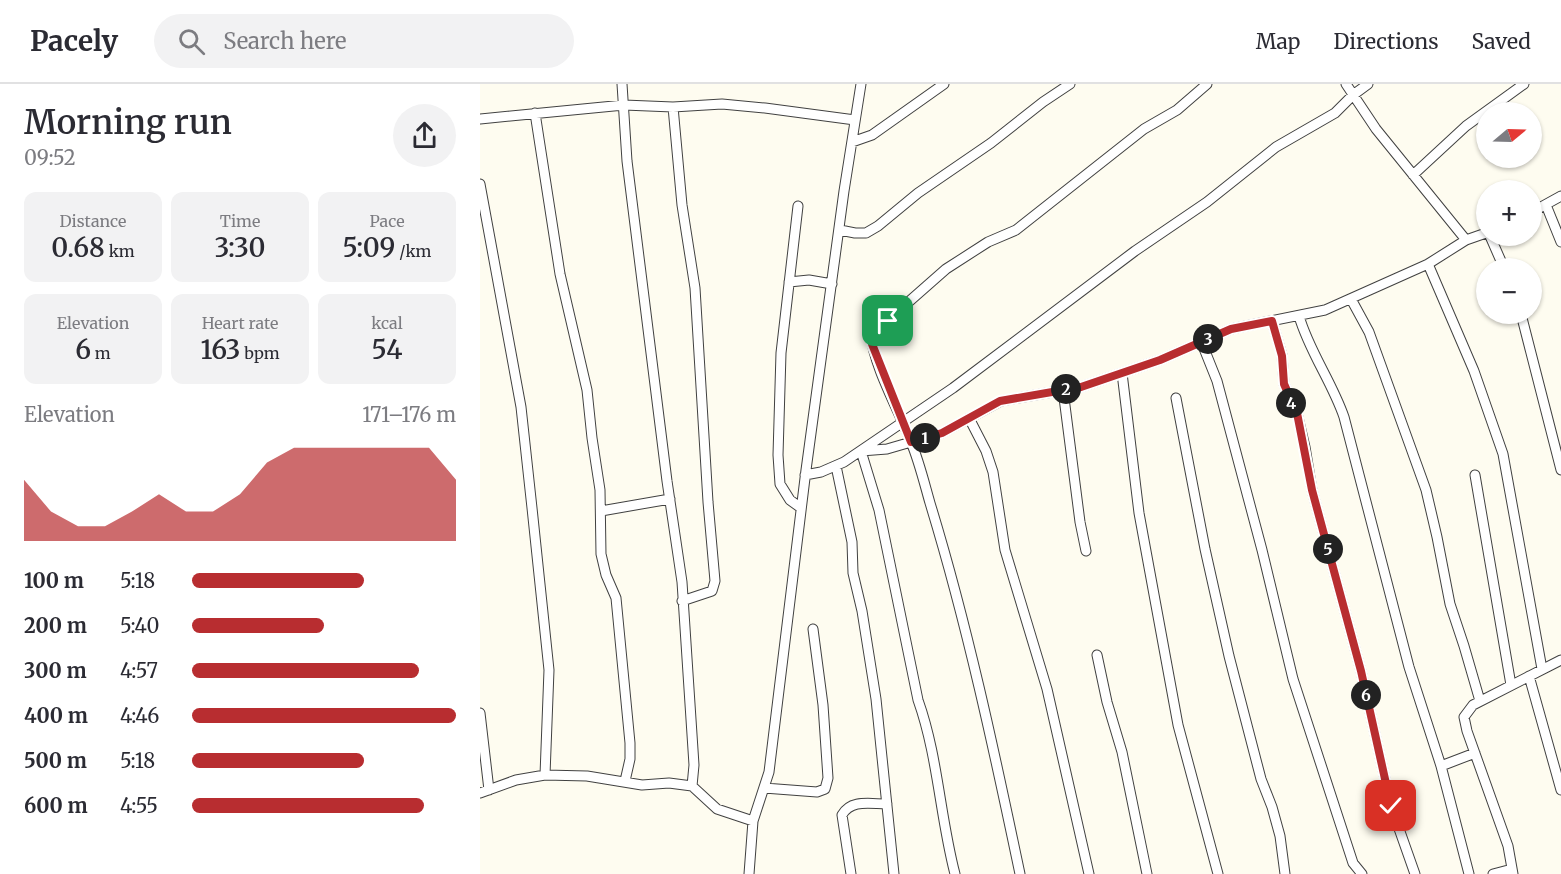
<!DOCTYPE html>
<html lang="en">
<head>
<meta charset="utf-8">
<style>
  :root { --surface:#fff; --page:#f2f2f3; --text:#2b2b33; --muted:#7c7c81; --line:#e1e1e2; --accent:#b82d30 }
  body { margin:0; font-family:Merriweather,serif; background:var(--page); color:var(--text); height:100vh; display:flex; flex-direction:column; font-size:22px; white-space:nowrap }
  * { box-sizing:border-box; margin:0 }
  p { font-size:20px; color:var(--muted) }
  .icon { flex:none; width:33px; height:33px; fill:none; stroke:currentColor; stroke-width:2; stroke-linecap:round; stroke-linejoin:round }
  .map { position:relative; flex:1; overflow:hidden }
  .side { display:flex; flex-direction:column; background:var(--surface); width:480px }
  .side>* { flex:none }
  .needle { width:39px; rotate:71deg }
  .fabs { position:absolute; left:996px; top:18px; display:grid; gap:12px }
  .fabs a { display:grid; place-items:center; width:66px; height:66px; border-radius:50%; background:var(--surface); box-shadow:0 2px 4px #0004; font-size:30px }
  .pin { position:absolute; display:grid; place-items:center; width:51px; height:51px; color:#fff; margin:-26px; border-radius:12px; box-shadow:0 3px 9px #0006 }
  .km { position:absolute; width:30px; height:30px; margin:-15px; border-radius:50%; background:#222; color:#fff; font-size:16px; line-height:30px; text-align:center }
  .round { display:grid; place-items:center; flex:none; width:63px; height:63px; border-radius:32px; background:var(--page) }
  .overview { display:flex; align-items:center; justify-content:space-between; height:102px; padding:0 24px }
  h1 { font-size:33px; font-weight:600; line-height:45px }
  .figures { display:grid; grid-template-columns:repeat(3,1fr); gap:9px; height:102px; padding:6px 24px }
  .figures div { display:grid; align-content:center; border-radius:12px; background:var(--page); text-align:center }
  .figures b { font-size:26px; font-weight:600 }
  .figures small { font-size:16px; font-weight:400 }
  .figures p { font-size:16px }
  .chart { height:168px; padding:12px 24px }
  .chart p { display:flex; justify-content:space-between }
  .chart svg { width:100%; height:108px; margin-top:6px; fill:var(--accent); opacity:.7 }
  ul { padding:0 24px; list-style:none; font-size:20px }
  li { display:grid; grid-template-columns:96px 72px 1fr; align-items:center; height:45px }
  li i { height:15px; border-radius:8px; background:var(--accent) }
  header { display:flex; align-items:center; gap:36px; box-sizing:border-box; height:84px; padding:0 30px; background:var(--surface); border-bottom:2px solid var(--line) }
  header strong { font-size:28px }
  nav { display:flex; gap:33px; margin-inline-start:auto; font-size:21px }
  .search { width:420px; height:54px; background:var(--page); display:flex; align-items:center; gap:15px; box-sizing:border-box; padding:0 21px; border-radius:33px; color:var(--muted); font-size:22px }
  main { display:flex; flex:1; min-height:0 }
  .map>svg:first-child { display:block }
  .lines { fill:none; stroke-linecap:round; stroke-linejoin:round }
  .street-casing { stroke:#414141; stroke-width:11 }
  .street { stroke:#fff; stroke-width:9 }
  .route-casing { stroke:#fff; stroke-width:12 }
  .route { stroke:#b82d30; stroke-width:8 }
</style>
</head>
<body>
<header>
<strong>Pacely</strong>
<div class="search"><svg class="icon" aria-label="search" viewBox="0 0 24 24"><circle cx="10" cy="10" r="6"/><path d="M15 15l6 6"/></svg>Search here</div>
<nav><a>Map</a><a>Directions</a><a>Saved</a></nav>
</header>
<main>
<section class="side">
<div class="overview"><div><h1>Morning run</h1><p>09:52</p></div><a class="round"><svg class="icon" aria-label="share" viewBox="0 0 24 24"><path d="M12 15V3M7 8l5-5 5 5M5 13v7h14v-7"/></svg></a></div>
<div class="figures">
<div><p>Distance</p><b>0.68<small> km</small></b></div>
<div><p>Time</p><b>3:30</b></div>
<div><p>Pace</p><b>5:09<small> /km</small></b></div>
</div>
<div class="figures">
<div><p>Elevation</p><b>6<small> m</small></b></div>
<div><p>Heart rate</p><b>163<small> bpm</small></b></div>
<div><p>kcal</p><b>54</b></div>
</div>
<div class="chart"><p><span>Elevation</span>171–176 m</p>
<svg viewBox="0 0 160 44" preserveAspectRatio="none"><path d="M0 44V19L10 32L20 38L30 38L40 32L50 25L60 32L70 32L80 25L90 12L100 6L110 6L120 6L130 6L140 6L150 6L160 19V44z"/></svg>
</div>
<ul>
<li><b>100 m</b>5:18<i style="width:65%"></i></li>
<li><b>200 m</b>5:40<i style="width:50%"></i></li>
<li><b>300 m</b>4:57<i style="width:86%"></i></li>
<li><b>400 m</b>4:46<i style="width:100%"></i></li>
<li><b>500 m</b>5:18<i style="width:65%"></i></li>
<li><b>600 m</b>4:55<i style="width:88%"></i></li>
</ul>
</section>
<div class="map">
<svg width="1081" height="790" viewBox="0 0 1081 790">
  <rect width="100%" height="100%" fill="#fefcf0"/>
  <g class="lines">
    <defs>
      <path id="street" d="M142,0L147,77L187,397L202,498L214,681L212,702
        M866,0L896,45L986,156
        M193,23L202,121L215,204L228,418L235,497L232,507L202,517
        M55,29L80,190L107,306L112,354L120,406L121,470L126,491L136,514L150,659V675L145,697
        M0,35L144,21L193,23L242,20L285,24L375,36
        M372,58L392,51L464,0
        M933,91L986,42L1044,0
        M0,100L41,323L52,424L69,586L65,691
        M1066,121L1081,158
        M318,122L301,269L298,371L300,400L310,416L321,424
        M1052,128L1081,112
        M360,146L375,149H386L398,142L438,109L511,59L563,18L590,0
        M1010,152L1024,184
        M948,180L994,287L1023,370L1062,585
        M309,198L329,196L352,200
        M871,215L889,248L946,406L957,453L970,520L984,562L1000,617
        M1041,230L1081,386
        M819,232C829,267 852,298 864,333L929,583L961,682L989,790
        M792,237L802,271L804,300L817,329L825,363L832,406L881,587L911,722L935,790
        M721,257L737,297L782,466L813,595L873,779L882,790
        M642,289L659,429L698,641L738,790
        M583,306L600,438L606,467
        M696,314L725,465L749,572L781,695L792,723L800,752L805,790
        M489,334L506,367L513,388L525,466L567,605L609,790
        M356,382L372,458L373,489L382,527L396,615L414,790
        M325,391L341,388L364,378L473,304L655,167L727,118L796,63L855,29L873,11L888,0
        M995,391L1031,601
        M121,427L190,415
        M617,571L627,618L642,668L667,790
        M1049,592L1081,706
        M0,629L9,706
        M961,682L995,669
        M284,704L337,708L345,705L348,694L343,621L333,545
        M0,709L36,696L65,691L107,692L162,701L189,699L212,702L237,725L273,737
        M269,790L273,737L289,688L326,386L364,107L381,0
        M371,790L362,731C371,715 390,720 407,720
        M475,790C460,733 458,672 438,616L399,426L381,367L407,365L462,349L521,317L601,303L680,276L751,245L845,226L948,180L986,156L1006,149
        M540,790C514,666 487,540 450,419C444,398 439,377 431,358C420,329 393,281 391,251L466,185L508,158L536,146L664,45L697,26L727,0
        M1013,790L1032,785
        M1033,790L1028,762L987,647L984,633L993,621L1081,576"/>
    </defs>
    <!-- street casing -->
    <use href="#street" class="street-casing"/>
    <!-- street -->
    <use href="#street" class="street"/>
  </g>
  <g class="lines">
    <defs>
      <path id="route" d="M408,237L391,251L392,260L431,358L462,349L520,317L601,303L680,276L751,245L792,237L802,272L804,300L817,329L832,406L881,587L911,722"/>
    </defs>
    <!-- route casing -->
    <use href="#route" class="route-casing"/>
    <!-- route -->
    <use href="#route" class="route"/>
  </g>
</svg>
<div class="fabs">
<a><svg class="needle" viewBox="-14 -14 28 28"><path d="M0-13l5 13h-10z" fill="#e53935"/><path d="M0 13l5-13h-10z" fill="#7c7c81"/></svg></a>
<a>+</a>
<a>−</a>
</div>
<div class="pin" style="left:408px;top:237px;background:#1e9e55"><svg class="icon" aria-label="arrive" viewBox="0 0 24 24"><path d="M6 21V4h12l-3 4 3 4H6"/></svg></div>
<div class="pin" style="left:911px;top:722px;background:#d93025"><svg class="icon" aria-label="check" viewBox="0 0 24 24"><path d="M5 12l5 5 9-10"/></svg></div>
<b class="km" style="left:445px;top:354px">1</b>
<b class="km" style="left:586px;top:305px">2</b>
<b class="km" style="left:728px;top:255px">3</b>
<b class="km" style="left:811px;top:319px">4</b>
<b class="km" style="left:848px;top:465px">5</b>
<b class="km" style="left:886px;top:611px">6</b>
</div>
</main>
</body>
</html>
